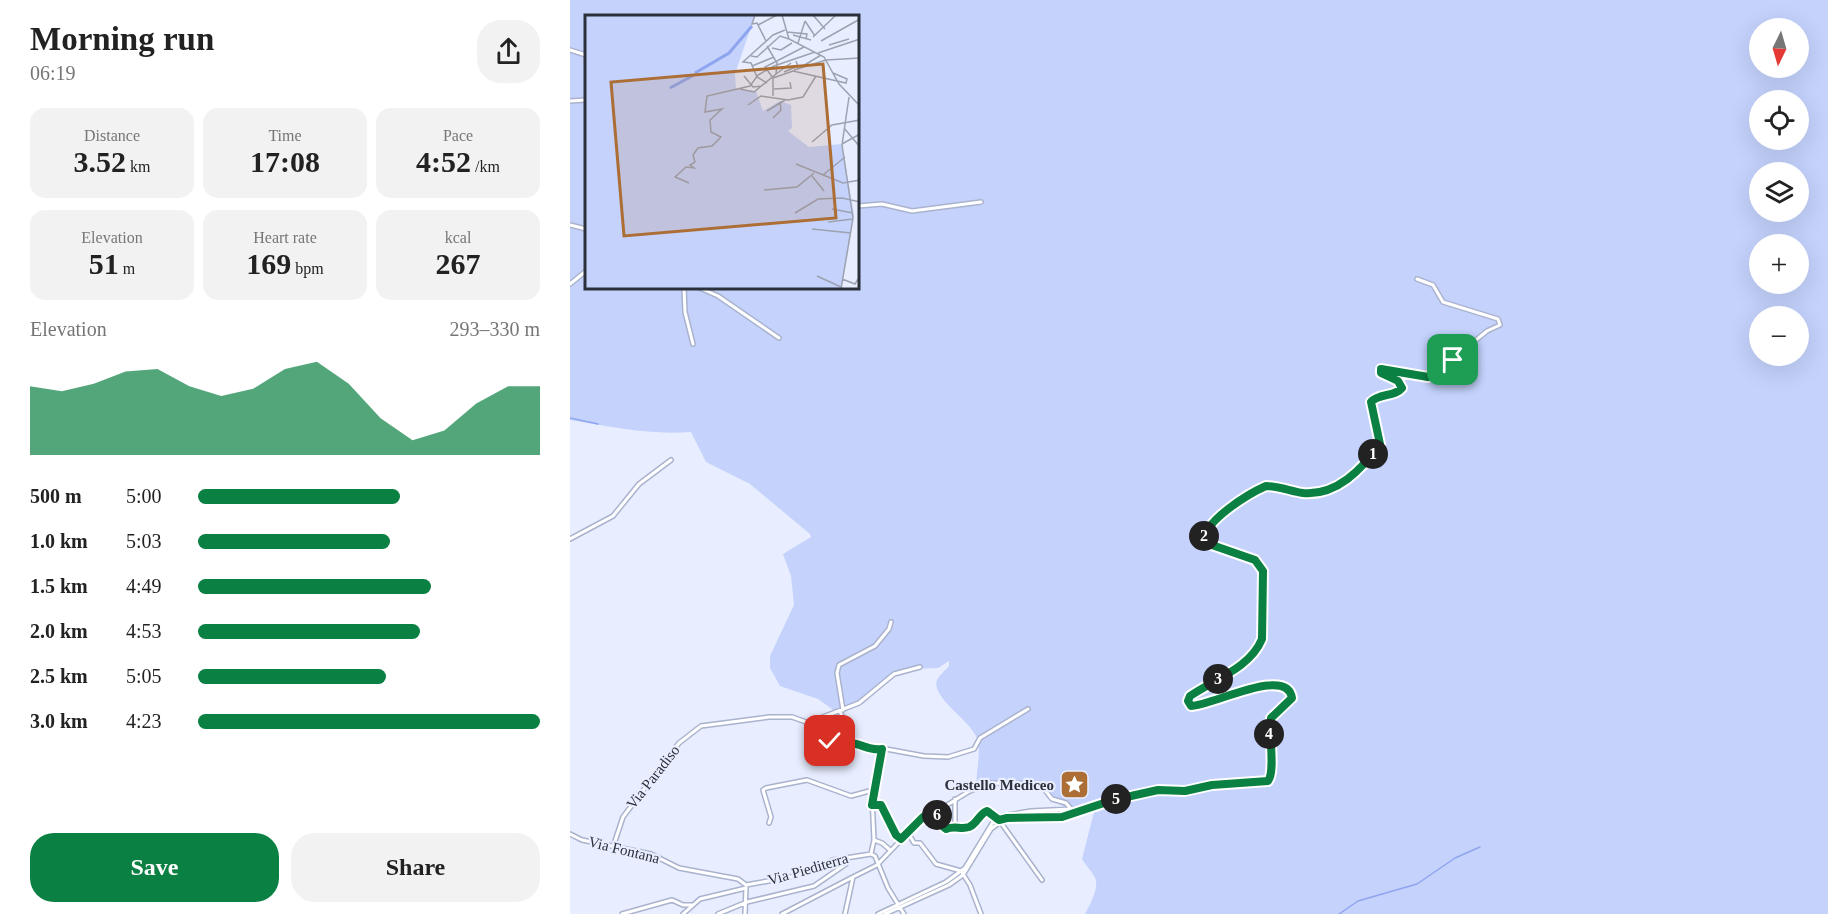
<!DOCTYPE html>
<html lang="en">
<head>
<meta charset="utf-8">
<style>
  :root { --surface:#fff; --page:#f2f2f2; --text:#222; --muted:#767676; --accent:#0b8043 }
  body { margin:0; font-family:"Times New Roman",serif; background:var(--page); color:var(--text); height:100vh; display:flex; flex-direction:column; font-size:22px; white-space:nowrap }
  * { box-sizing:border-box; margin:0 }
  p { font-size:20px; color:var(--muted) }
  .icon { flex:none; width:33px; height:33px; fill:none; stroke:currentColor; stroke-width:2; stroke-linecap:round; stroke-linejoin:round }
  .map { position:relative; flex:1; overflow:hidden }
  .side { display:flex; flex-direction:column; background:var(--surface); width:570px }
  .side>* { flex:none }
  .needle { width:39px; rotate:185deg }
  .buttons { position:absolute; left:1179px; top:18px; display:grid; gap:12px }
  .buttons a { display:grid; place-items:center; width:60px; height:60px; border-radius:50%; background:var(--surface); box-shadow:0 6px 24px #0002; font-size:30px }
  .pin { position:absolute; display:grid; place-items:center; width:51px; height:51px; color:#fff; margin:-26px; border-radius:12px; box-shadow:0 3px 9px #0006 }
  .km { position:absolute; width:30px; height:30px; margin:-15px; border-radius:50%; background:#222; color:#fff; font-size:16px; line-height:30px; text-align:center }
  .round { display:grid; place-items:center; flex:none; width:63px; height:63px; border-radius:24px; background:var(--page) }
  .headline { display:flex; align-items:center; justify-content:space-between; height:102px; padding:0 30px }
  h1 { font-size:33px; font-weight:800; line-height:45px }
  .stats { display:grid; grid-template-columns:repeat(3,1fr); gap:9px; height:102px; padding:6px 30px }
  .stats div { display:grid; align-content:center; border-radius:15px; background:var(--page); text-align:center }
  .stats b { font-size:30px; font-weight:800 }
  .stats small { font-size:16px; font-weight:400 }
  .stats p { font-size:16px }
  .chart { height:168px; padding:12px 30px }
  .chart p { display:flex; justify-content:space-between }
  .chart svg { width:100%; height:108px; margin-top:6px; fill:var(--accent); opacity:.7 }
  .primary-button { display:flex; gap:12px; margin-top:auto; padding:12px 30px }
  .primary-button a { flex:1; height:69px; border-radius:24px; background:var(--accent); color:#fff; font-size:24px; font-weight:800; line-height:69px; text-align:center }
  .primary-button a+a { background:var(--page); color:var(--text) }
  ul { padding:0 30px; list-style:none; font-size:20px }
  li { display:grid; grid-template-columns:96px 72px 1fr; align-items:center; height:45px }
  li i { height:15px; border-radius:8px; background:var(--accent) }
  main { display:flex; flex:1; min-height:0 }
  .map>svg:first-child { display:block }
  .green { fill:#c4d2fc; fill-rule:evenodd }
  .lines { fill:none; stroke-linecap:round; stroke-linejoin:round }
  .stream { stroke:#8fa5ef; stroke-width:1.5 }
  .minor-casing { stroke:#aab3ce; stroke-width:6 }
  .minor { stroke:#fff; stroke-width:3 }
  .route-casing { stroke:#fff; stroke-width:12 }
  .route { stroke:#0b8043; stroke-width:8 }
  .labels { text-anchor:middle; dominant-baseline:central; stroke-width:4.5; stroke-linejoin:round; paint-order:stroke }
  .street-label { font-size:15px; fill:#2c303a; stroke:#e8eeff }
  .poi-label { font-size:15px; font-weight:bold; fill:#2c303a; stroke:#e8eeff; text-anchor:end }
  .inset-river { fill:none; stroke:#8fa5ef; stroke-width:3 }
  .inset-road { fill:none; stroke:#9da2b0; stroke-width:1.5 }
  .view { fill:#ac6e34; fill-opacity:0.15; stroke:#ac6e34; stroke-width:3 }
  .inset-edge { fill:none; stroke:#2c303a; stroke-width:3 }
</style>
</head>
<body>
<main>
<section class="side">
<div class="headline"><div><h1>Morning run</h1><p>06:19</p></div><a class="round"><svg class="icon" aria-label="share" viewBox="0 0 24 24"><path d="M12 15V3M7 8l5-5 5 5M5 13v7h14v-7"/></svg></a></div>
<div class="stats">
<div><p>Distance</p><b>3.52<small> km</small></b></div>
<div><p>Time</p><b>17:08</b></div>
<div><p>Pace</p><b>4:52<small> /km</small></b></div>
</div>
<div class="stats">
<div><p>Elevation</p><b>51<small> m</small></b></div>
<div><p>Heart rate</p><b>169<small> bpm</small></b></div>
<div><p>kcal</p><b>267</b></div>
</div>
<div class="chart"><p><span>Elevation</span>293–330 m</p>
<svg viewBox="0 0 160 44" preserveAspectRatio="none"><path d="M0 44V16L10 18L20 15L30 10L40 9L50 16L60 20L70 17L80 9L90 6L100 15L110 29L120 38L130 34L140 23L150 16L160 16V44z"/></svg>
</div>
<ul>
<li><b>500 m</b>5:00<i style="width:59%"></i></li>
<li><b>1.0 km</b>5:03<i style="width:56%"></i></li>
<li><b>1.5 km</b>4:49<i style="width:68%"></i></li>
<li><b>2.0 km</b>4:53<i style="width:65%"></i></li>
<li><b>2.5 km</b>5:05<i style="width:55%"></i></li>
<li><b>3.0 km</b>4:23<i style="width:100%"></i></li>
</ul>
<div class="primary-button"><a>Save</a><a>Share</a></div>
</section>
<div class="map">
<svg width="1258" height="914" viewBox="0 0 1258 914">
  <rect width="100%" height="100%" fill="#e8eeff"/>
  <!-- green -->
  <path class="green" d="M0,0H1258V914H515C520,904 531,886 524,876C521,870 515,865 512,859L525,808L497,817C494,803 491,806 481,800C475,796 472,789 466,785L420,784L407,790C405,772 411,758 408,741C404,722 360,698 367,680C369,675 376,670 379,666V661L368,668L342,669L322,675L294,703L269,714L248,699L210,686L200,668V656L224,605L221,576L213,554L241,537L240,534L180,484L136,462L121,432C80,435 41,427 0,420ZM16,16H288V288H16ZM1190,28H1228V68H1190ZM1190,100H1228V140H1190ZM1190,172H1228V212H1190ZM1190,244H1228V284H1190ZM1190,316H1228V356H1190Z"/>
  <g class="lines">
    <!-- stream -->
    <path class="stream" d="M0,418L28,424
      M769,914L788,901L847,884L885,858L910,847"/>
    <defs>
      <path id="minor" d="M0,50L16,55
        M0,101L16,100
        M288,206L312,204L342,211L411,202
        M0,225L16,229
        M0,284L16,271
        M114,288L115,312L123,344
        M130,288L148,296L209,338
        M0,539L43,516L69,484L101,460
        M273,710L267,673L269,665L305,646L319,629L321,622
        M270,711L282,743
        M240,722L289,703L324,674L350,667
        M302,805H311L326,835L331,839
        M366,813L370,824L378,829L382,825L398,827L414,812H420L429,820L472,880
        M199,823L201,817L193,790L196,788L237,780L281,796L303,790
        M385,825V799
        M337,831L344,843H350L366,864L391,871L400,885L411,914
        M0,834L12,840L81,854L109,868L168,879L176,885
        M304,840L312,843L320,850
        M43,847L53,817L109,743L131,726L199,717H222L239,723L267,744L281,743L303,750L316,749L354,756L378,757L404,749L410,738L458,709
        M301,854L304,840L302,796L312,749
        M301,854L305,856L318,888L334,914
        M176,885L226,876L263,860L301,854
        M52,914L102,900L113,905H122
        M113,914L130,899L176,888
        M148,914L177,902L244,886L276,864L274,858
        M175,914L176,887
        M212,914L283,877
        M275,914L283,877L307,865L353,817L366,812L398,792L418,783L470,784L482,799L496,803L501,809
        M308,914L376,882L395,868L426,817L461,811L500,809
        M315,914L379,885L393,875L421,829L437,817H492L543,800L588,790L615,791L642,785L698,781C705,771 698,733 701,718L722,698C716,664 642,707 621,706L618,701C631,676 677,675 692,639L693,571L685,559L639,544L635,542C631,523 680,492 696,486C709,485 720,491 733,493C767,496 792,469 810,444L801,402C809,393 825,397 832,388L828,381L811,373V369L858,377L865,374L917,331L930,325L928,319L873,302L863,285L847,279"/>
    </defs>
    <!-- minor casing -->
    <use href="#minor" class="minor-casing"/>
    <!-- minor -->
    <use href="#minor" class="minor"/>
  </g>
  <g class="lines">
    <defs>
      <path id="route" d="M260,741C268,745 273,742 281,743C292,744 299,751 312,749L302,805H311L326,835L331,839L353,817L366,812L370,824L376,829C386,825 390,830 399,827C407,824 409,814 417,811L429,820L437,818L492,817L543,800L588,790L615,791L642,785L698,781C706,771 698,733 701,718L722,698C717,665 642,706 621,706L618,701L620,696C645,679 680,668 692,639L693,571L685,560L639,544L635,542C631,522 680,493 696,486C709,486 720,491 733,493C767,496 792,469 810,444L801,402C809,393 825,397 832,388L828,381L811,373V369L858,377L883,360"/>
    </defs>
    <!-- route casing -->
    <use href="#route" class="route-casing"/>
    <!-- route -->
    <use href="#route" class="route"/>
  </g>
  <!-- icons -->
  <defs>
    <symbol id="sight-square" viewBox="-11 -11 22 22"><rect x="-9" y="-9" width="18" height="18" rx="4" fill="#ac6e34" stroke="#e8eeff"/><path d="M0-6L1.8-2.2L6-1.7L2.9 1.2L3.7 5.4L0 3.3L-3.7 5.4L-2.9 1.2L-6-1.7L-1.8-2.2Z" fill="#fff"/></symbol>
  </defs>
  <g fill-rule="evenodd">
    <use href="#sight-square" x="488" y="768" width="33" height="33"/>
  </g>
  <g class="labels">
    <!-- street labels -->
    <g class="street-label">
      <text transform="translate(83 777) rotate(-52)">Via Paradiso</text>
      <text transform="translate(54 850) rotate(14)">Via Fontana</text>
      <text transform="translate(238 869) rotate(-16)">Via Piediterra</text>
    </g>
    <!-- poi labels -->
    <g class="poi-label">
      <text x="484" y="785">Castello Mediceo</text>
    </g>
  </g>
  <!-- overview -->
  <g transform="translate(15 15)">
    <rect width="274" height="274" fill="#e8eeff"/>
    <path d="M0,0H170L150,59L151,74L171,76L178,96L195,86L206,90L207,113L203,116L224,132L257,129L269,200L256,274H0Z" fill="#c4d2fc"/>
    <path class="inset-river" d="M110,58L144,38L167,11M85,73L109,60"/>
    <path class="inset-road" d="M170,0L167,9L172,8L181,26M197,0L204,24L239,42L254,69L275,91M228,0L240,14M220,6L230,21M173,10L192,0M202,17L222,19L221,24M208,20L226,25M228,22L251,0M236,26L275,4M213,28L220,6M244,30L264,24M187,33L196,35L207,28M233,38L275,24M166,41L172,42L195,21L204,24M167,51L189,42M218,51L236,40M209,55L241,45L275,43M199,57L213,51L211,46M191,59L206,48M159,61L168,72L177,71M188,63L208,56L261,68L262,64L248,58M182,68L172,62L166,48L158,47L188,20L200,15M155,74L169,77L191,59L192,48L182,31M189,74L206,73L205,67M188,81V63L180,52L219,32M163,90L176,81L203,85L218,82L231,61M182,96L200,85M188,103L196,95L195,87M259,113L275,132M227,127L247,110L275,105M257,129L275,119M211,149L258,168L275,165M238,160L260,142M227,161L239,176M104,168L90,162L101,152L109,153L105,150L110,147L108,140L113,133L127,131L136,122L126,117L125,105L137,94L120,97L122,81L165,71L173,60L189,51L230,37M179,175L212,172L229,158M247,194L268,198M210,198L233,184L257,183L275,187M243,207L268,204M227,214L266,218M232,261L256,272M257,264L270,269L275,261M256,274L268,203L257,130L264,82"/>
    <path class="view" d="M238,49L251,203L39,221L26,67Z"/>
    <rect width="274" height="274" class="inset-edge"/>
  </g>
</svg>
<div class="buttons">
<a><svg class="needle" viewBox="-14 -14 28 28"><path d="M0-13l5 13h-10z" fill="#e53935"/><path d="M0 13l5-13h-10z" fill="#767676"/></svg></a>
<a><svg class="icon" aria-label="locate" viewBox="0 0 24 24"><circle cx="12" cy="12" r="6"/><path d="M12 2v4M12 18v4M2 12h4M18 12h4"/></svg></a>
<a><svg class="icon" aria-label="layers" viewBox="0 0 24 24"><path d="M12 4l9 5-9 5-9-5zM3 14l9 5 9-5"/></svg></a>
<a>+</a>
<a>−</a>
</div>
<div class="pin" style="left:883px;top:360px;background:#1e9e55"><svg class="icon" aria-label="arrive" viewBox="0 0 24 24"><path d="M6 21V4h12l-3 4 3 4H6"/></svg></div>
<div class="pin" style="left:260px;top:741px;background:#d93025"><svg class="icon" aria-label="check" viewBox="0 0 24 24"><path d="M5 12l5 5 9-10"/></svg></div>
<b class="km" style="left:803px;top:454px">1</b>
<b class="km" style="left:634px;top:536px">2</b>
<b class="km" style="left:648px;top:679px">3</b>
<b class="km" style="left:699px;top:734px">4</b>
<b class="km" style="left:546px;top:799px">5</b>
<b class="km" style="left:367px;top:815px">6</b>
</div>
</main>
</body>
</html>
